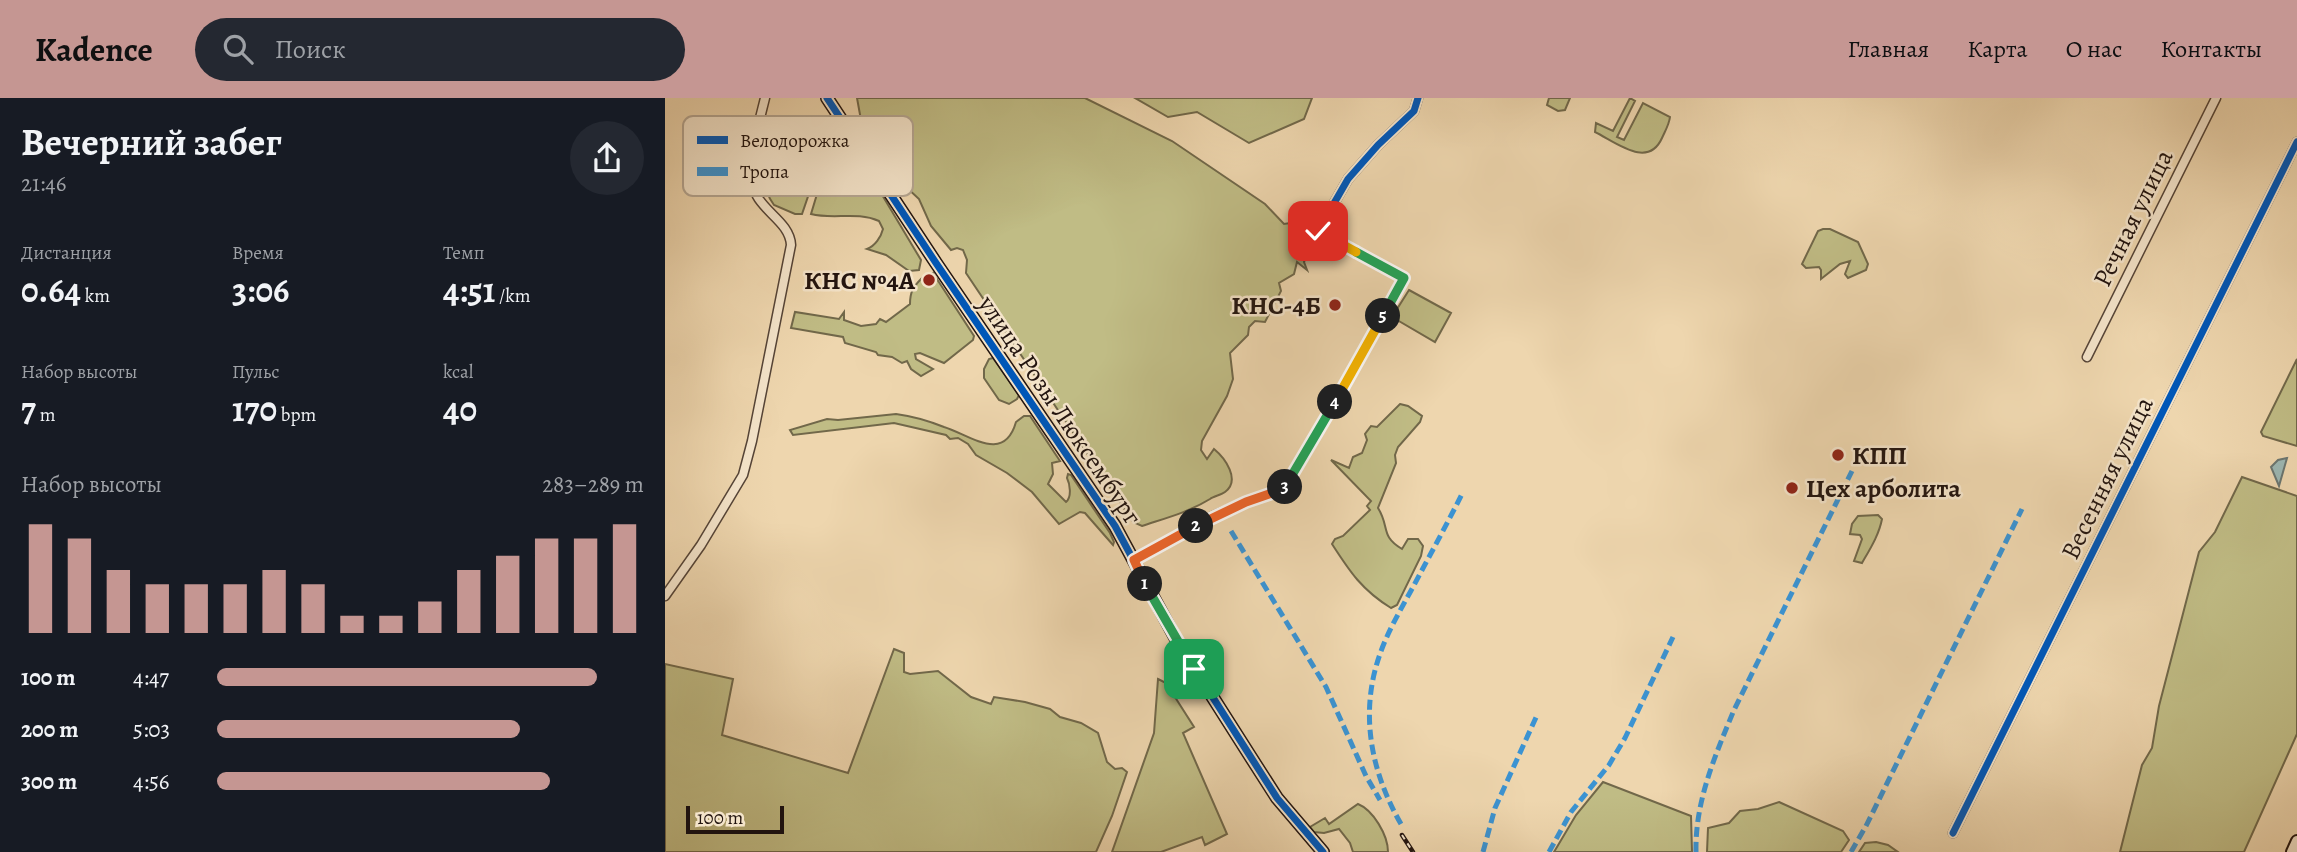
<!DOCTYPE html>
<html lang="ru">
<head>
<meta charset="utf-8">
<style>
  :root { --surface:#171b24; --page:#242831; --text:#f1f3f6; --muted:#9ea1a6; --accent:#c59692 }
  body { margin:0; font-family:Alegreya,serif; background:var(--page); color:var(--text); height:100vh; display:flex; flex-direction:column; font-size:26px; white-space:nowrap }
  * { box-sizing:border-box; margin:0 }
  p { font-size:23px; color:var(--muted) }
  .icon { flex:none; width:38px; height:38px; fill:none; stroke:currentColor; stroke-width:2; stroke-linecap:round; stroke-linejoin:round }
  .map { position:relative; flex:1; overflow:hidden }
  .drawer { display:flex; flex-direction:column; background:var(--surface); width:665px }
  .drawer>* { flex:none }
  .scale { position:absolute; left:21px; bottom:18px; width:98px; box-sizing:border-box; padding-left:7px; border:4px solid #22140f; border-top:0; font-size:19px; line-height:24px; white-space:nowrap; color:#22140f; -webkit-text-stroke:5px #f4e4ca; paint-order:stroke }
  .pin { position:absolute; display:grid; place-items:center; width:60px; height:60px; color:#fff; margin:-30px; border-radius:14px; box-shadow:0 4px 10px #0006 }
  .km { position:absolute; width:35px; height:35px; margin:-18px; border-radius:50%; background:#222; color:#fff; font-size:19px; line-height:35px; text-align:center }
  .round { display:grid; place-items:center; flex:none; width:74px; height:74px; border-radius:37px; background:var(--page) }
  .head { display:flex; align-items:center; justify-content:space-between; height:119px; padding:0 21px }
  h1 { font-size:38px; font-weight:700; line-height:52px }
  .figures { display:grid; grid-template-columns:repeat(3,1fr); gap:10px; height:119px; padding:7px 21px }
  .figures div { display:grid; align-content:center }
  .figures b { font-size:35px; font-weight:700 }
  .figures small { font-size:19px; font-weight:400 }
  .figures p { font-size:19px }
  .chart { height:196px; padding:14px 21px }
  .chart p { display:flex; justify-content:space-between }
  .chart svg { width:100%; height:126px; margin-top:7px; stroke:var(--accent); stroke-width:6 }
  ul { padding:0 21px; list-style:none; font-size:23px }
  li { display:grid; grid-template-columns:112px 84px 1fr; align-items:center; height:52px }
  li i { height:18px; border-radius:9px; background:var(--accent) }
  header { display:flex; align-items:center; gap:42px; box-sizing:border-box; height:98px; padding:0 35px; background:var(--accent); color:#111 }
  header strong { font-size:33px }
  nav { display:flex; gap:38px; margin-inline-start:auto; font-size:24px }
  .search { width:490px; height:63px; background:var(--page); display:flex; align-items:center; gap:18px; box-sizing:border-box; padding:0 24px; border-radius:38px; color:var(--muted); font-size:26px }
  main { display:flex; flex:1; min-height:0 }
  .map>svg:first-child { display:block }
  .green { fill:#c0bc85; stroke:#71684a; stroke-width:2 }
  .water { fill:#9cb7b3; stroke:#6b7671; stroke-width:2 }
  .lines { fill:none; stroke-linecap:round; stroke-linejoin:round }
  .street-casing { stroke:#554437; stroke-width:11 }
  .secondary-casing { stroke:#22140f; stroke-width:14 }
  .street { stroke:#f4e4ca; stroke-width:8 }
  .secondary { stroke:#f4e4ca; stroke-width:10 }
  .rail-casing { stroke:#22140f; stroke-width:4.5 }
  .rail { stroke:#f4e4ca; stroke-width:2; stroke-dasharray:5; stroke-linecap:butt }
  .quiet { stroke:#3b93d2; stroke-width:5; stroke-dasharray:10 5; stroke-linecap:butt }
  .cycleway-casing { stroke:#f4e4ca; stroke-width:11 }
  .cycleway { stroke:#0057b8; stroke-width:7 }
  .split-1-casing { stroke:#fff; stroke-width:14 }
  .split-2-casing { stroke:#fff; stroke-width:14 }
  .split-3-casing { stroke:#fff; stroke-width:14 }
  .split-4-casing { stroke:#fff; stroke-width:14 }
  .split-5-casing { stroke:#fff; stroke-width:14 }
  .split-6-casing { stroke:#fff; stroke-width:14 }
  .split-7-casing { stroke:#fff; stroke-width:14 }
  .split-1 { stroke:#22a559; stroke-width:9 }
  .split-2 { stroke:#f0652b; stroke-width:9 }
  .split-3 { stroke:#f0652b; stroke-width:9 }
  .split-4 { stroke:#22a559; stroke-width:9 }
  .split-5 { stroke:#f5b400; stroke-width:9 }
  .split-6 { stroke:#22a559; stroke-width:9 }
  .split-7 { stroke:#f5b400; stroke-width:9 }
  .poi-dot { fill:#8f2418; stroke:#f4e4ca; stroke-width:2.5 }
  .labels { text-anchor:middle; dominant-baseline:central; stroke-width:5; stroke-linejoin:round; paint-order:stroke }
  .street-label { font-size:26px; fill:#22140f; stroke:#f4e4ca }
  .poi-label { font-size:26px; font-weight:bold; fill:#22140f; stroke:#f4e4ca; text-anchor:end }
  .key { fill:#f4e4ca; stroke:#b5a692; stroke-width:2 }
  .key-label { font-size:19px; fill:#22140f }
</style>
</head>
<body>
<header>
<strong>Kadence</strong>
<div class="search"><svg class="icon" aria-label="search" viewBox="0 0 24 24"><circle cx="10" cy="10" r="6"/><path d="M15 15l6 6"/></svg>Поиск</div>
<nav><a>Главная</a><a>Карта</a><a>О нас</a><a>Контакты</a></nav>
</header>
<main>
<section class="drawer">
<div class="head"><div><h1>Вечерний забег</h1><p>21:46</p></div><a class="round"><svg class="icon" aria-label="share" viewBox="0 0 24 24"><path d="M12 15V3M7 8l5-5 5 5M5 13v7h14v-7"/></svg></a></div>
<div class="figures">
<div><p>Дистанция</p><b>0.64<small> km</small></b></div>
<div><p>Время</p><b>3:06</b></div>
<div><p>Темп</p><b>4:51<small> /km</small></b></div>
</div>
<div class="figures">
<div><p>Набор высоты</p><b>7<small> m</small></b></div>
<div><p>Пульс</p><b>170<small> bpm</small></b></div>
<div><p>kcal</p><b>40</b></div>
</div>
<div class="chart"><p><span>Набор высоты</span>283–289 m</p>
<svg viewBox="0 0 160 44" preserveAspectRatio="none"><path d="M5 44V6M15 44V11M25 44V22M35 44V27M45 44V27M55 44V27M65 44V22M75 44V27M85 44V38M95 44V38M105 44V33M115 44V22M125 44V17M135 44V11M145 44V11M155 44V6"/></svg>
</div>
<ul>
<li><b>100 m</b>4:47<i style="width:89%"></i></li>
<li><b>200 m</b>5:03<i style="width:71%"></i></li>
<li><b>300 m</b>4:56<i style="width:78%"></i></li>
</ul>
</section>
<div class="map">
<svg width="1632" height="754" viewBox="0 0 1632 754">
  <rect width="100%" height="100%" fill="#eed6ae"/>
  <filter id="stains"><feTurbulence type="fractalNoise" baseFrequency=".00286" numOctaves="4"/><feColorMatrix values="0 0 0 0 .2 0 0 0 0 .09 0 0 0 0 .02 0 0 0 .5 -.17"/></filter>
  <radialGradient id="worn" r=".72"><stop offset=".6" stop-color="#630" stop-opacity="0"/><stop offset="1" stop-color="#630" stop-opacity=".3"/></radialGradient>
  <!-- green -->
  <path class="green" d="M192,0H420L507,43L600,106L619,126L625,125C641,139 648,142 639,164L642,172L632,164L629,176L614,185L616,193L600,224L590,223L584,229L583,237L565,255L568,281L562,298L537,343L536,352L542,361L549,351C560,360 576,382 560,394C556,397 549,398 545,401C524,414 501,420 477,428L468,424L301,175L302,162L298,152L292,150L286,152L266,128L254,101L239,87L229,74L223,65L220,46L196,22Z
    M470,0H647L639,21L584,45L532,14L503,19Z
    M884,0H905L900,12L893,13L882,7Z
    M965,0L970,3L952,39L959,42L978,5L1005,19C1004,27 1000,33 997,40C983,71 952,45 930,34L931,25L948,33Z
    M104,24L115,26V34L119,39L136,48L152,65L151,75L137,116H130L109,107C91,83 101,51 104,24Z
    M171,33L178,41L179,54L183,60L192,63L204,75L256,162L254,172L244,173L221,157L202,151C210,148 216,139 218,131L214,123C191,113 169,122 146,116Z
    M1158,131H1165L1193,144L1203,166L1201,172L1183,180L1180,176L1185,163L1175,166L1156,181V172L1154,169L1141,170L1137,166L1153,133Z
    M268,175L309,238L308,242L279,265L255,255L250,256L251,261L268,271L256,278L246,271L242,263L237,265L227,259L213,257L211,254L180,245L178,239L126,230L130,214L174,221L179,214V222L196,228L211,226L215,221L221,224L245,206C245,194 248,189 257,180L264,185L268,182L265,177Z
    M744,192L786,215L770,244L727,219Z
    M328,260L354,297L352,301L344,306L334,302L319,280V271L324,261Z
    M1632,261V348L1598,338L1596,334Z
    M735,306L743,308L757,318L755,324L733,349L730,357L731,365L713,410C725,429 715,438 737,451L743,441H753L758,448L756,458L732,507L726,510C697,492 685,474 667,446L670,441L678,438L705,412L702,408L706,403L666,362L684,370L688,359L697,355L702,342L700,336L706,328L712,329Z
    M231,316C246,318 264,323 279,329C305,337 339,366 351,324L359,318H365L395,363L387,365L388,376L383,386L401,404C407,399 405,386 402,380L403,376L406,377L445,435L449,444L448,447L420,415L415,414L394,426L367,394L342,375L311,357L303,346L293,340L285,341L281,337L229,325L128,337L125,332L162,321L173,322Z
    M1577,379L1632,398V636L1579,754H1455L1477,667L1487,650L1494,608L1534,454L1550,434Z
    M1213,417L1217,421C1214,437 1205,451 1197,465L1189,463L1197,441L1195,437L1185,436L1187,426L1193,418Z
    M229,551L239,555V574L245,576L273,573L306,599L326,606L329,599L360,604L385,611L395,619L416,625L433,635L442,664L450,671L457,670L462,674L447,718L431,754H0V566L68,581L57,637L183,675Z
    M493,581L501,585L529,629L518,635L562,736L540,747L537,739L496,754H447L489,635Z
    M938,684L1026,718L1027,754H889L911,717Z
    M1114,704L1178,733L1184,742L1176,754H1042L1043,730L1064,725L1075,713L1093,711Z
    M693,706C708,712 723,737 723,754H688L685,745L674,731L659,735L649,734L645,729L660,720L664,726Z
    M1211,744L1223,747L1233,754H1194L1200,745Z"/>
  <!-- water -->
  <path class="water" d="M1622,360L1614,388L1606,369L1613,362Z"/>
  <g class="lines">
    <defs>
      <path id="street" d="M1422,259L1551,0
        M469,462L548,418L581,404L619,391L644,350L739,180L653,133L683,81L713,47L749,13L753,0
        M0,498L36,447L78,377L87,343L126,147C125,126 101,115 92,98C79,74 94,25 100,0
        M1288,735L1632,44"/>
      <path id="secondary" d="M162,0L271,165L450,428L512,543L587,661L612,700L658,754
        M1627,754L1632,743"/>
    </defs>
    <!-- street casing -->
    <use href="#street" class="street-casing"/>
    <!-- secondary casing -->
    <use href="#secondary" class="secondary-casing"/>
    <!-- street -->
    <use href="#street" class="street"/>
    <!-- secondary -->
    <use href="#secondary" class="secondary"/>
    <defs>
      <path id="rail" d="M737,737L748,754"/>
    </defs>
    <!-- rail casing -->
    <use href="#rail" class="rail-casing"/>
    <!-- rail -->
    <use href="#rail" class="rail"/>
    <!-- quiet -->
    <path class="quiet" d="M566,433L661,589L701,678L715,702
      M736,726C706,674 694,615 715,556C723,533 736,511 748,489C765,457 782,426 798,394
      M818,754L830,710L873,615
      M884,754L906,714L944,667L960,640L1008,539
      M1031,754C1030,703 1050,658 1069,612L1187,373
      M1186,754L1201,728L1357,411"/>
    <defs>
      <path id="cycleway" d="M162,0L271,165L450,428L512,543L587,661L612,700L658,754
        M469,462L548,418L581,404L619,391L644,350L739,180L653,133L683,81L713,47L749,13L753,0
        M1288,735L1632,44"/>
    </defs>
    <!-- cycleway casing -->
    <use href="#cycleway" class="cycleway-casing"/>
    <!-- cycleway -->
    <use href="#cycleway" class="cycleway"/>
  </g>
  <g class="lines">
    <defs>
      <path id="split-1" d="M480,486L529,571"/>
      <path id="split-2" d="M480,486L469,462L531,428"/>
      <path id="split-3" d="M531,428L581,404L619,391L620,389"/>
      <path id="split-4" d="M620,389L670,304"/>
      <path id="split-5" d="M670,304L718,218"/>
      <path id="split-6" d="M691,154L739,180L718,218"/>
      <path id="split-7" d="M653,133L691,154"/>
    </defs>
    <!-- split-1 casing -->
    <use href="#split-1" class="split-1-casing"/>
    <!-- split-2 casing -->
    <use href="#split-2" class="split-2-casing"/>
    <!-- split-3 casing -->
    <use href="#split-3" class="split-3-casing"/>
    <!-- split-4 casing -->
    <use href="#split-4" class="split-4-casing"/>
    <!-- split-5 casing -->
    <use href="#split-5" class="split-5-casing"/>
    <!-- split-6 casing -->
    <use href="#split-6" class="split-6-casing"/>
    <!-- split-7 casing -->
    <use href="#split-7" class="split-7-casing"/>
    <!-- split-1 -->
    <use href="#split-1" class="split-1"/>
    <!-- split-2 -->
    <use href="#split-2" class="split-2"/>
    <!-- split-3 -->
    <use href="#split-3" class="split-3"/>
    <!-- split-4 -->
    <use href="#split-4" class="split-4"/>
    <!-- split-5 -->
    <use href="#split-5" class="split-5"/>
    <!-- split-6 -->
    <use href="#split-6" class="split-6"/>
    <!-- split-7 -->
    <use href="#split-7" class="split-7"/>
  </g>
  <!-- markers -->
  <g class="poi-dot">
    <circle cx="264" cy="182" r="7"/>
    <circle cx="670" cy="207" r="7"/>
    <circle cx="1173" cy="357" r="7"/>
    <circle cx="1127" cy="390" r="7"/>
  </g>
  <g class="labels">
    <!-- street labels -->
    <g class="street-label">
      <text transform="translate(1468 120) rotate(-64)">Речная улица</text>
      <text transform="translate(395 312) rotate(56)">улица Розы Люксембург</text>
      <text transform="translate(1442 380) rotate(-64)">Весенняя улица</text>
    </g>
    <!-- poi labels -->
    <g class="poi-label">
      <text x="250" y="182">КНС №4А</text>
      <text x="656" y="207">КНС-4Б</text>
      <text x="1187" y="357" text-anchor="start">КПП</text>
      <text x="1141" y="390" text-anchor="start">Цех арболита</text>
    </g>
  </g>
  <!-- legend -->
  <rect x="18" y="18" width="230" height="80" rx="10" class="key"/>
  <rect x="32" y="38" width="31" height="8" fill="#0057b8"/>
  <rect x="32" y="69" width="31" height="9" fill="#3b93d2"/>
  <g class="key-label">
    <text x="75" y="49">Велодорожка</text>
    <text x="75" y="80">Тропа</text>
  </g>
  <rect width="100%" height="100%" filter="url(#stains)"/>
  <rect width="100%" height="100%" fill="url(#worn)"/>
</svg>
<div class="scale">100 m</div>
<div class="pin" style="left:529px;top:571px;background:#1e9e55"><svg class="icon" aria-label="arrive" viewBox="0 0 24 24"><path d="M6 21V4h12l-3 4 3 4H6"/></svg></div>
<div class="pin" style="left:653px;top:133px;background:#d93025"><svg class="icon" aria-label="check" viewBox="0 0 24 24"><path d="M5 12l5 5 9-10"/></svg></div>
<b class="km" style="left:480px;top:486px">1</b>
<b class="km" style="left:531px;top:428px">2</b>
<b class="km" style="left:620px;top:389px">3</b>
<b class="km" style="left:670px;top:304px">4</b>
<b class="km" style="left:718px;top:218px">5</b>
</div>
</main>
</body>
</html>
